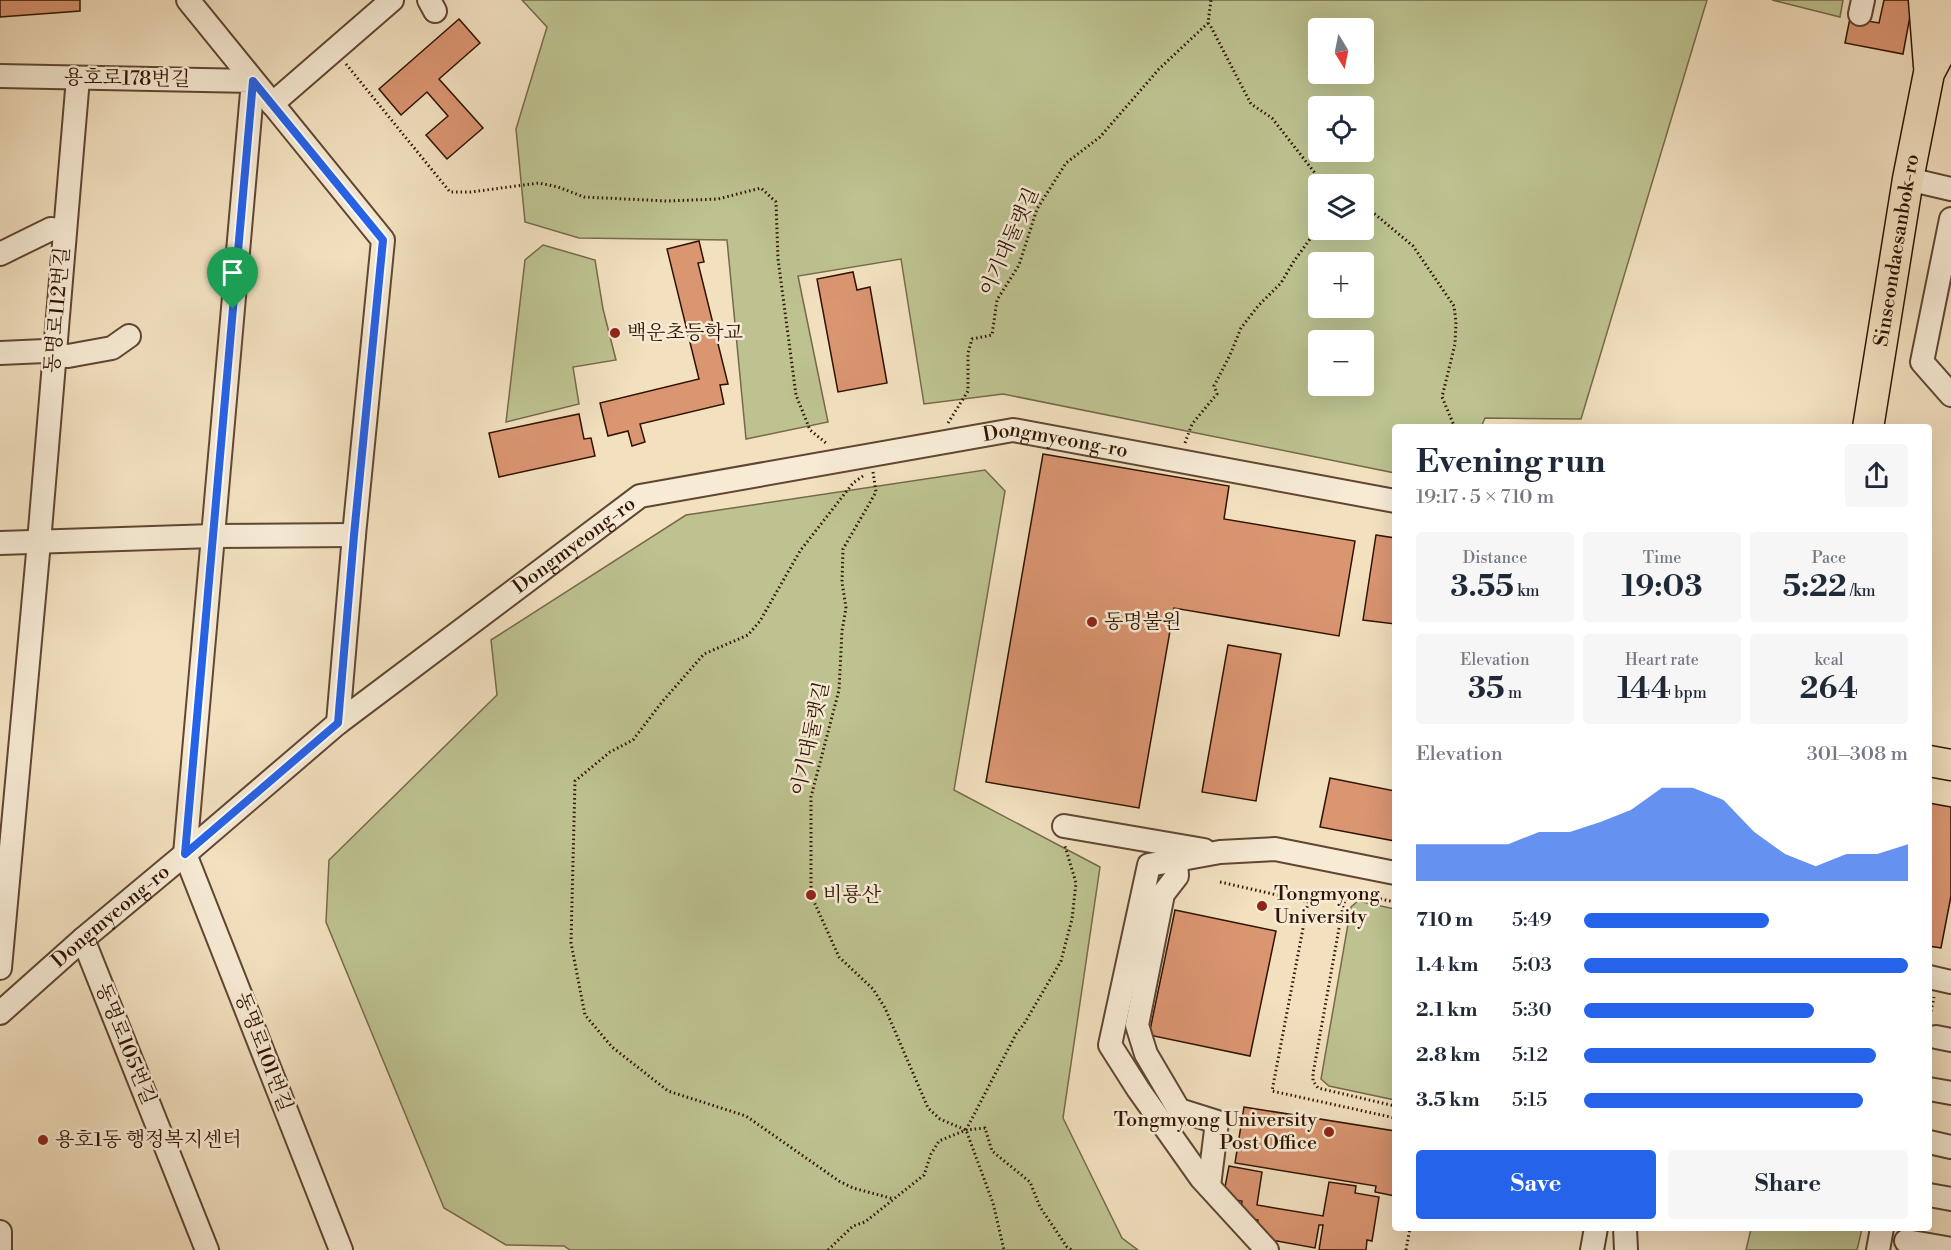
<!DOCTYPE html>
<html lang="en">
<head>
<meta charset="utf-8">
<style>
  :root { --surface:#fff; --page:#f6f6f7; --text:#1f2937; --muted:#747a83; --accent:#2563eb }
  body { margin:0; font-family:"Libre Bodoni","Noto Serif KR",serif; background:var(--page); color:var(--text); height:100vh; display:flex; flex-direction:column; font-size:22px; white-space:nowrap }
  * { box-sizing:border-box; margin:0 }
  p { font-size:20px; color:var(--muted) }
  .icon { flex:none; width:33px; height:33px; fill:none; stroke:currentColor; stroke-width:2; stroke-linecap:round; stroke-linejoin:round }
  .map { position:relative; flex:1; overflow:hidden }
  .panel { position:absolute; left:1392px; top:424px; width:540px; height:807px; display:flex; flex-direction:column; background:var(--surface); border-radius:6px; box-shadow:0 6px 24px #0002 }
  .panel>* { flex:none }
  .needle { width:39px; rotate:170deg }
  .tools { position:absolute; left:1308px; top:18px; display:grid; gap:12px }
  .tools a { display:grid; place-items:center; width:66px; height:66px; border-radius:6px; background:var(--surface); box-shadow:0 6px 24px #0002; font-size:30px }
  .pin { position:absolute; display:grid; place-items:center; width:51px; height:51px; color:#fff; margin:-62px -26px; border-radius:50% 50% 50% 0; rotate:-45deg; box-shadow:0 0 6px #0007 }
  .pin .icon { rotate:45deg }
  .round { display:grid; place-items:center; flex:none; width:63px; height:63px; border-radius:6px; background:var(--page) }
  .summary { display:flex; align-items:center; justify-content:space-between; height:102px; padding:0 24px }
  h1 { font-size:33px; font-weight:800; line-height:45px }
  .stats { display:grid; grid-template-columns:repeat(3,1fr); gap:9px; height:102px; padding:6px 24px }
  .stats div { display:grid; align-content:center; border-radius:6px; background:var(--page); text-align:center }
  .stats b { font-size:30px; font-weight:800 }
  .stats small { font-size:16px; font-weight:400 }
  .stats p { font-size:16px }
  .chart { height:168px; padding:12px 24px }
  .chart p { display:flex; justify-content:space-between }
  .chart svg { width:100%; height:108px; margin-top:6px; fill:var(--accent); opacity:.7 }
  .primary-button { display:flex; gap:12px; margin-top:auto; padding:12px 24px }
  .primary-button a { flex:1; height:69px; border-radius:6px; background:var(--accent); color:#fff; font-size:24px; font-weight:800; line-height:69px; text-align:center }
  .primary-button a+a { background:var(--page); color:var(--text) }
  ul { padding:0 24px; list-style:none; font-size:20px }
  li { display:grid; grid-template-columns:96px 72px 1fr; align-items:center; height:45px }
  li i { height:15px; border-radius:8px; background:var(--accent) }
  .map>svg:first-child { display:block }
  .green { fill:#bdc290; stroke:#766a4a; stroke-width:1.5; fill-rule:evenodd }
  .building { fill:#da9571; stroke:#301303; stroke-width:1.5 }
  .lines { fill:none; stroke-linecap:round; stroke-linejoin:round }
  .minor-casing { stroke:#604632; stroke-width:26 }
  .major-casing { stroke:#301303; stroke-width:33 }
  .path { stroke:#301303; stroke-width:3; stroke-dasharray:1.5 3; stroke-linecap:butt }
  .minor { stroke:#f7ebd5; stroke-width:22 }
  .major { stroke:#f2e0bf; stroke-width:30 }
  .route-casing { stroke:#fff; stroke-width:12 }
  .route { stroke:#2563eb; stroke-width:8 }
  .poi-dot { fill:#8f2418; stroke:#f7ebd5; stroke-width:2 }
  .labels { text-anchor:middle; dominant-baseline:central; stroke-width:5; stroke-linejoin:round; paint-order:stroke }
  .street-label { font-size:20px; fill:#301303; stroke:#f7ebd5 }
  .poi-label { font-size:20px; fill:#301303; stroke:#f7ebd5; text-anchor:start }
</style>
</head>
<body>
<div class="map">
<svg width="1951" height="1250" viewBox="0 0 1951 1250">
  <rect width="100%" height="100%" fill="#f2e0bf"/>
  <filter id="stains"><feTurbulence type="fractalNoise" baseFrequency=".00333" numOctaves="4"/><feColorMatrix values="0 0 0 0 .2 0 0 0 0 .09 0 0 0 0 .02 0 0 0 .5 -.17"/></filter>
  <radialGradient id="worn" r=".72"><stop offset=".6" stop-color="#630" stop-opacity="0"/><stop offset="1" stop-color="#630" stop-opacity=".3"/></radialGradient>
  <!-- green -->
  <path class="green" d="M522,0H1707L1581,419L1485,418L1481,427L1395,428V473L1003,394L924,404L901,259L798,276L828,422L746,439L727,240L579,238L525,222L516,129L547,27ZM1364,28V74H1318V28ZM1364,106V152H1318V106ZM1364,184V230H1318V184ZM1364,262V308H1318V262ZM1364,340V386H1318V340Z
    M1772,0H1843L1840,17Z
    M543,245L595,260L603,309L616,360L573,367L579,404L506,422L525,260Z
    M985,470L1005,491L954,790L1100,867L1063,1118L1122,1238L1138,1250H570L564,1246L506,1245L444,1208L326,922L329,860L497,695L491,640L686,515Z
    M1358,901L1395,909V1100L1329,1086L1321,1079L1351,907Z
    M1751,1229V1228L1862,1229L1857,1250H1746Z"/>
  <!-- building -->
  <path class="building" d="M0,0H80V11L0,17Z
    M1884,0H1913L1903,54L1845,43L1850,18L1879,23Z
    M459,19L480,43L439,79L483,128L447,159L426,135L448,116L427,92L401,115L379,89Z
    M699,241L704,262L698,263L728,384L720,385L724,404L640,424L645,442L632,446L628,431L608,436L600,403L699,379L667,249Z
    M853,272L857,290L870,287L887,383L838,392L817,279Z
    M579,414L584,439L591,438L595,456L499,477L489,433Z
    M1043,454L1229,486L1224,519L1355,541L1339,636L1174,608L1139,808L986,782Z
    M1376,535L1395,538V624L1363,620Z
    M1228,645L1281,654L1256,801L1202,792Z
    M1330,778L1395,791V841L1320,827Z
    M1929,803L1951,807V896L1941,948L1929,946Z
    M1175,910L1276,931L1250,1056L1149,1035Z
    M1244,1107L1395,1131V1196L1375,1192L1376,1186L1235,1163Z
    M1229,1166L1262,1172L1257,1205L1323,1216L1329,1182L1356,1186L1355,1193L1379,1197L1372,1241L1367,1240L1366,1250H1319L1323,1225H1319L1315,1248L1260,1238L1257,1230L1258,1220L1240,1216L1242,1201L1230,1199L1231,1193L1224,1192Z"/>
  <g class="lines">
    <defs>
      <g id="minor">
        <path d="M188,0L383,240L354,535L338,723"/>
        <path d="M429,0L435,11"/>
        <path d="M1860,14L1863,0"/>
        <path d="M0,76L253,81L185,854L341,1250"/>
        <path d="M272,104L392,0"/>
        <path d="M1908,179L1951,189"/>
        <path d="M1951,219L1922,362L1951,395"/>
        <path d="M0,254L51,229L65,231"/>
        <path d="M0,353L45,351L55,355L68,356L112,348L129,336"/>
        <path d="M0,543L213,536L354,535"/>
        <path d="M1064,826L1204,850"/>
        <path d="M1176,860L1177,876L1163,894L1137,1025L1146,1054L1179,1110L1217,1122L1209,1186"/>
        <path d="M83,939L207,1250"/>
        <path d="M0,968L39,542L78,78"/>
        <path d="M1929,977L1951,982"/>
        <path id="s1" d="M0,1013L83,939L185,854L338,723L640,496L1013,430L1395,501"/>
        <path d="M1936,1037L1951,1040"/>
        <path d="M1929,1089L1951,1093"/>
        <path d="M1929,1142L1951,1147"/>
        <path d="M1929,1195L1951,1199"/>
        <path d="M1625,1228L1626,1250"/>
        <path d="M0,1232V1250"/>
        <path d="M1906,1241L1951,1249"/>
        <path d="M1267,1250L1201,1178L1138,1089L1110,1045L1149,865L1220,852L1275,849L1395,873"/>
        <path d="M1592,1250L1596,1228"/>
        <path d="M1878,1250L1882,1228"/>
      </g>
      <g id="major">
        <path d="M1924,0L1929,66"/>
        <path id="s2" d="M1868,428L1908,179L1929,73L1939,54L1947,22L1948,0"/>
        <path d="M1929,761L1951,765"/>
      </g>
    </defs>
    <!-- minor casing -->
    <use href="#minor" class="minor-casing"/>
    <!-- major casing -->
    <use href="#major" class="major-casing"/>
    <!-- path -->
    <path class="path" d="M1208,23L1211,27L1251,104L1272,118L1318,177L1331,184
      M346,64L450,192H471L539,183L558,187L584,197L667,201L718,199L761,188L776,202L778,259L796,395L810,430L826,443
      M1364,205L1413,246L1454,306L1456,322L1455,344L1442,397L1455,428
      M948,423L968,391V353L972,339L992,335L997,300L1019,265L1037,209L1066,163L1100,137L1159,69L1208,23L1211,0
      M1185,443L1192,424L1217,394L1214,386L1230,355L1241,328L1258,306L1281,283L1294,261L1318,228
      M873,472L876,492L843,549L842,582L846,608L842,631L839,690L811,797V895L839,957L873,989L885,1008L928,1108L940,1119L966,1130L993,1203L1004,1250
      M863,476L853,483L800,551L760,621L748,635L704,654L662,702L633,740L610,752L575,781L571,943L585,1015L612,1047L668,1091L746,1116L839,1181L853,1188L894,1199
      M1220,882L1308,902L1272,1091L1395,1118
      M1395,902L1356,894L1345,900L1343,906L1313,1074V1081L1318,1088L1395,1106
      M1929,1020L1934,997
      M966,1130L1016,1034L1024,1024L1061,961L1072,919L1076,883L1065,846
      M828,1250L853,1226L865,1222L924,1175L931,1154L939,1141L966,1130L985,1128L992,1151L1030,1182L1040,1207L1067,1247L1072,1250
      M1406,1250L1410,1228"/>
    <!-- minor -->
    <use href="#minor" class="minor"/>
    <!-- major -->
    <use href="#major" class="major"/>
  </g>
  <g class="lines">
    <defs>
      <path id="route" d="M253,81L383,240L354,535L338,723L185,854Z"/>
    </defs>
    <!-- route casing -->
    <use href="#route" class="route-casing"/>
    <!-- route -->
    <use href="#route" class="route"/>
  </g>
  <!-- markers -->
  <g class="poi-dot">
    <circle cx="615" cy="333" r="6"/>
    <circle cx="1092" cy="622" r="6"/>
    <circle cx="811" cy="895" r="6"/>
    <circle cx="1262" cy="906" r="6"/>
    <circle cx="1329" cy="1132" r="6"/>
    <circle cx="43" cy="1140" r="6"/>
  </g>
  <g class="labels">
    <!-- street labels -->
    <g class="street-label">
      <text transform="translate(127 79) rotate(1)">용호로178번길</text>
      <text transform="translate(1010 242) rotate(-66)">이기대둘랫길</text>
      <text stroke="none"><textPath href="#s2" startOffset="180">Sinseondaesanbok-ro</textPath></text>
      <text transform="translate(58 310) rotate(-85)">동명로112번길</text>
      <text stroke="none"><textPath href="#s1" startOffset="1245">Dongmyeong-ro</textPath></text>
      <text stroke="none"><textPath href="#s1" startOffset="741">Dongmyeong-ro</textPath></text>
      <text transform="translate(811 739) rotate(-78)">이기대둘랫길</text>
      <text stroke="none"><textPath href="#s1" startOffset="147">Dongmyeong-ro</textPath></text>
      <text transform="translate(125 1044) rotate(68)">동명로105번길</text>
      <text transform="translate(263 1052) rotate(69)">동명로101번길</text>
    </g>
    <!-- poi labels -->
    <g class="poi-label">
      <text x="627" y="333">백운초등학교</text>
      <text x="1104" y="622">동명불원</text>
      <text x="1274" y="894">Tongmyong<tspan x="1274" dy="23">University</tspan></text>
      <text x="823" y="895">비룡산</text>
      <text x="1317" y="1120" text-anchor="end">Tongmyong University<tspan x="1317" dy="23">Post Office</tspan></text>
      <text x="55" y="1140">용호1동 행정복지센터</text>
    </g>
  </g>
  <rect width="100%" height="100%" filter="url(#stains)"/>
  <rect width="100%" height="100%" fill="url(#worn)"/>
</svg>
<div class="tools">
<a><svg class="needle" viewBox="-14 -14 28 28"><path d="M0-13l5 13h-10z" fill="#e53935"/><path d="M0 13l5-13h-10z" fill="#747a83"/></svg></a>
<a><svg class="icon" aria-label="locate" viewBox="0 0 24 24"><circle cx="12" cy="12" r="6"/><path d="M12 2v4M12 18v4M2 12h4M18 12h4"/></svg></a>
<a><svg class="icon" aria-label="layers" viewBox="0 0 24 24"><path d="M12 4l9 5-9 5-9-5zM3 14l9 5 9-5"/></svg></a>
<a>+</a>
<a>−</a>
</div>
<div class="pin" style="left:233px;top:309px;background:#1e9e55"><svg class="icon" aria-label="arrive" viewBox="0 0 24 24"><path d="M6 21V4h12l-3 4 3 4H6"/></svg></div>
<section class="panel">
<div class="summary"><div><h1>Evening run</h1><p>19:17 · 5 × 710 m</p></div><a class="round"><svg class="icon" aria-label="share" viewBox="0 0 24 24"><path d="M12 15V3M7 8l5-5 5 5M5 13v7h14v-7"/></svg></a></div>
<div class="stats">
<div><p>Distance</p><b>3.55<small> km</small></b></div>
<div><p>Time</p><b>19:03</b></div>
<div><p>Pace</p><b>5:22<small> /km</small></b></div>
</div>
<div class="stats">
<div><p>Elevation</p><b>35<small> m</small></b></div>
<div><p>Heart rate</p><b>144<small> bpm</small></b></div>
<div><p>kcal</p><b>264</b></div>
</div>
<div class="chart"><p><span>Elevation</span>301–308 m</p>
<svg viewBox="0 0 160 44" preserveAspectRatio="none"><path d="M0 44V29L10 29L20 29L30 29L40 24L50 24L60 20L70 15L80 6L90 6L100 11L110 24L120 33L130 38L140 33L150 33L160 29V44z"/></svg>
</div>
<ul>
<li><b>710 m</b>5:49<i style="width:57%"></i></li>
<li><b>1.4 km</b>5:03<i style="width:100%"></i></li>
<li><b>2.1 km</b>5:30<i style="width:71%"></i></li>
<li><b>2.8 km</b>5:12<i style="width:90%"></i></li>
<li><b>3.5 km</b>5:15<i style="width:86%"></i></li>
</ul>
<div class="primary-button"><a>Save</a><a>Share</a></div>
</section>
</div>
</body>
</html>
